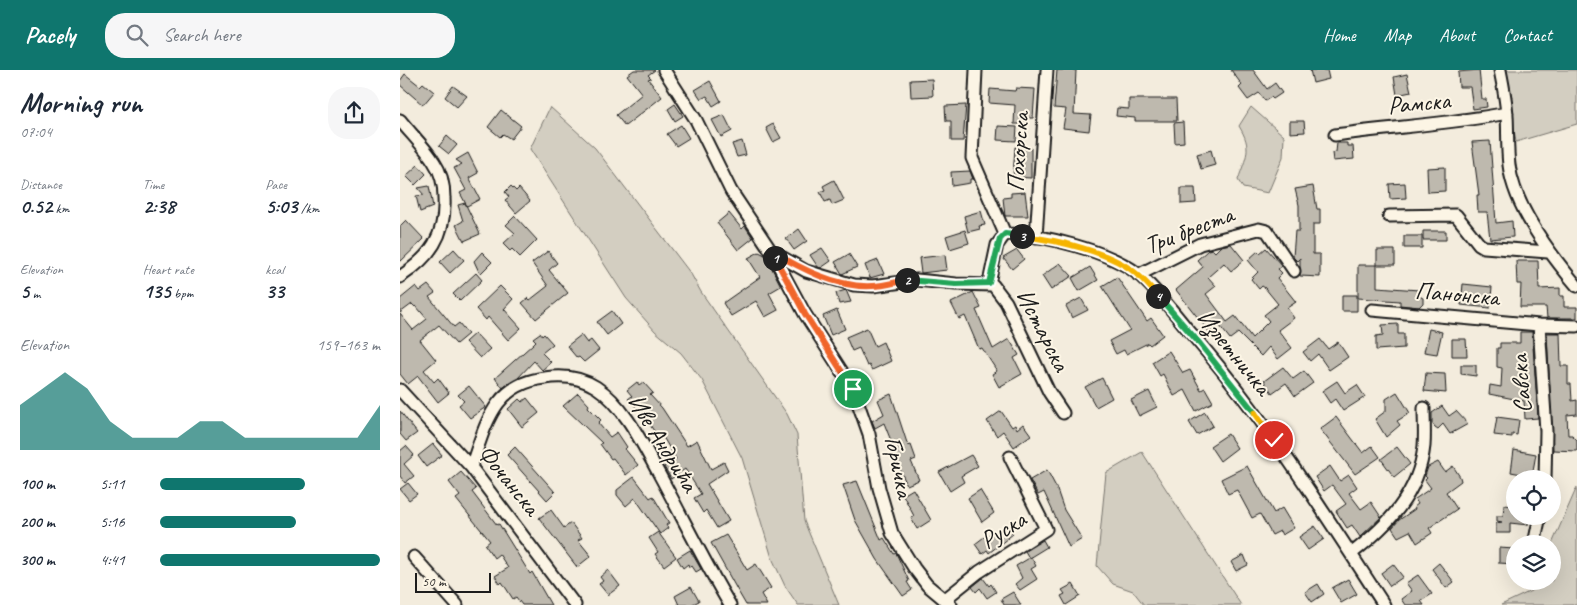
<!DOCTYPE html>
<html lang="en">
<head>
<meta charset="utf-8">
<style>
  :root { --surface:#fff; --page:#f6f6f7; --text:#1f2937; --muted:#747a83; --accent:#0f766e }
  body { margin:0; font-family:Caveat,sans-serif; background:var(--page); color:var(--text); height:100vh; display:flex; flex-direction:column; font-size:19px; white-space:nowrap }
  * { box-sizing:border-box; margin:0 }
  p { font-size:16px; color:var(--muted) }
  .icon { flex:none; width:28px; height:28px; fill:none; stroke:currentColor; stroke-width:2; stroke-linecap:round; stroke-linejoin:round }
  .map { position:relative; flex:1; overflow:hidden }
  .drawer { display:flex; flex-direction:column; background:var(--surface); width:400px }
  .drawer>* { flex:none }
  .fabs { position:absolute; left:1106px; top:400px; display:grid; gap:10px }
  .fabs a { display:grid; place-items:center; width:55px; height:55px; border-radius:50%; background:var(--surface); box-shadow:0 5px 20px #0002; font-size:25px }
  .scale { position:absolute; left:15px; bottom:12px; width:76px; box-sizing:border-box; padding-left:5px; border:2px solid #1c1c1c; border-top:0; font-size:14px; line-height:18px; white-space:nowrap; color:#1c1c1c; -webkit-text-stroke:4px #fcf5e5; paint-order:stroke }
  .pin { position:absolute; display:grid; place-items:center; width:42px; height:42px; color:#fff; margin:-21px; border:2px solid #fff; border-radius:50%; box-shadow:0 1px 5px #0007 }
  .km { position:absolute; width:25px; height:25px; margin:-12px; border-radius:50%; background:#222; color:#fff; font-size:14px; line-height:25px; text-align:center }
  .round { display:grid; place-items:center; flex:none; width:52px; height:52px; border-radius:20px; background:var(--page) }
  .head { display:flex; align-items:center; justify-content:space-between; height:85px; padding:0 20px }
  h1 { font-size:28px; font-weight:800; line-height:38px }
  .metrics { display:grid; grid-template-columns:repeat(3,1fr); gap:8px; height:85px; padding:5px 20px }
  .metrics div { display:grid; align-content:center }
  .metrics b { font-size:21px; font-weight:800 }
  .metrics small { font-size:14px; font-weight:400 }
  .metrics p { font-size:14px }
  .chart { height:140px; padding:10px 20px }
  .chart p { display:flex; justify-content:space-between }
  .chart svg { width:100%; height:90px; margin-top:5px; fill:var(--accent); opacity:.7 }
  ul { padding:0 20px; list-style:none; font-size:16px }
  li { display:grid; grid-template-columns:80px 60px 1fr; align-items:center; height:38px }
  li i { height:12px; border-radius:6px; background:var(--accent) }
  header { display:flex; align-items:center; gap:30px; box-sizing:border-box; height:70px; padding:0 25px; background:var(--accent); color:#fff }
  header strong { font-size:24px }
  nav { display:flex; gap:28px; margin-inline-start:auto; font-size:18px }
  .search { width:350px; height:45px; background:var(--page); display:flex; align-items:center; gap:12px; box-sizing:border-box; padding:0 18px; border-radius:20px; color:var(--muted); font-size:19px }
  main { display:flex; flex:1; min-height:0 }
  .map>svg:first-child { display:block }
  .green { fill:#d3cec1; stroke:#78756e }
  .building { fill:#beb9ae; stroke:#1c1c1c }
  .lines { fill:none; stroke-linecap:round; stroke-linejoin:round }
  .street-casing { stroke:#1c1c1c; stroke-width:15 }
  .street { stroke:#fcf5e5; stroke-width:11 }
  .split-1-casing { stroke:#fff; stroke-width:10 }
  .split-2-casing { stroke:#fff; stroke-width:10 }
  .split-3-casing { stroke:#fff; stroke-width:10 }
  .split-4-casing { stroke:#fff; stroke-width:10 }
  .split-5-casing { stroke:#fff; stroke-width:10 }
  .split-6-casing { stroke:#fff; stroke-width:10 }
  .split-1 { stroke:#f0652b; stroke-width:6 }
  .split-2 { stroke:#f0652b; stroke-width:6 }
  .split-3 { stroke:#22a559; stroke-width:6 }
  .split-4 { stroke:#f5b400; stroke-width:6 }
  .split-5 { stroke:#22a559; stroke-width:6 }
  .split-6 { stroke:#f5b400; stroke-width:6 }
  .labels { text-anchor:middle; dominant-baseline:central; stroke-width:4; stroke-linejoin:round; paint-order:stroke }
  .street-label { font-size:25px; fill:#1c1c1c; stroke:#fcf5e5 }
</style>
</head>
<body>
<header>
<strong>Pacely</strong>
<div class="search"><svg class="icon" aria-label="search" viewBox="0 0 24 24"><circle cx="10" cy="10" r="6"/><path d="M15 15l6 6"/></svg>Search here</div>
<nav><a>Home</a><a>Map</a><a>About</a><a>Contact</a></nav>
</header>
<main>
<section class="drawer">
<div class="head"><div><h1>Morning run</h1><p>07:04</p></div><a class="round"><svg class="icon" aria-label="share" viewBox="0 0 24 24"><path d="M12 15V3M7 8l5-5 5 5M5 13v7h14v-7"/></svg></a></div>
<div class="metrics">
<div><p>Distance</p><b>0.52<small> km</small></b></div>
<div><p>Time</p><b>2:38</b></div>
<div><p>Pace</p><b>5:03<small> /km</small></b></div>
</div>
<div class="metrics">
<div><p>Elevation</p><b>5<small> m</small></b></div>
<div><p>Heart rate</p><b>135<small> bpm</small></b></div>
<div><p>kcal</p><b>33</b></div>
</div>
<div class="chart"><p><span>Elevation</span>159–163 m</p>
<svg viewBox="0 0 160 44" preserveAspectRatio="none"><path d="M0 44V22L10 14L20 6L30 14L40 30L50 38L60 38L70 38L80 30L90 30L100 38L110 38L120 38L130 38L140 38L150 38L160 22V44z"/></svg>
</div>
<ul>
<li><b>100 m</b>5:11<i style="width:66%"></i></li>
<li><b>200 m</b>5:16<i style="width:62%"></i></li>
<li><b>300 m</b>4:41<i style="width:100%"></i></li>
</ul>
</section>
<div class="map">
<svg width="1177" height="535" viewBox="0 0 1177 535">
  <rect width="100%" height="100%" fill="#f3ecdd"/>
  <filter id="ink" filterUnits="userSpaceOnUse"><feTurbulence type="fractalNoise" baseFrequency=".02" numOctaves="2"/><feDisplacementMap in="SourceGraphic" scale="10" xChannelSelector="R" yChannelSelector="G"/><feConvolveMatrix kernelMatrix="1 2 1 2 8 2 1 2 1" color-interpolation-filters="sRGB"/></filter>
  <g filter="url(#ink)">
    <!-- green -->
    <path class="green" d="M1104,0H1177V54L1116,72Z
      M150,37L195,78L291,204L301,222L387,344L397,365L404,451L439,535H398L385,516L372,488L342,388L302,310L281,283L255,261L226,228L130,79Z
      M851,37L884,66L883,87L868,123L843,118L838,110C846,86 853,79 839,56Z
      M742,382L841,535H744L733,521L713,514L697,496L706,403Z
      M1177,417V535H1101L1131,521L1135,511H1152V474Z"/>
    <!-- building -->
    <path class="building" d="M234,0H255L248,5L251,8L248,9L262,27L225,56L216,45L242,24L227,5Z
      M657,0H676L674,44L691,45L689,61L663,58L666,39L654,38Z
      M831,0H853L867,19L875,13L882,23L873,29L871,27L865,31L859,23L848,30L839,18L842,15Z
      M910,0H927L929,9L913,13Z
      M1079,0L1082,29H1086L1087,37L1073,39L1070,17H1059L1058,2Z
      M5,4L20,16L23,13L34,22L23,35L0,15V11Z
      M1007,4L1011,22L997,25L994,7Z
      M532,9L533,26L511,27L510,10Z
      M310,11L321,31L313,36L307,26L301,29L295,20Z
      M53,16L67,26L57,37L45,27Z
      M616,18L635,19L633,48H624V54H614L615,35L589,33L590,19L615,21Z
      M729,29H776L777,51H735V48L716,46L717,38L729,39Z
      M275,34L283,46L275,51L268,39Z
      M566,35L563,71H551V51H546L545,36Z
      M101,40L121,56L111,69L103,64L100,67L88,57Z
      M324,45L332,61L321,67L312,50Z
      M890,51H904L905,62L890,63Z
      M783,52L784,72L775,73L774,53Z
      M373,54L381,68L373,72L366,58Z
      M281,55L289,68L276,76L267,64Z
      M598,56L617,57L616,71L597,70Z
      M47,66L57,75L49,84L39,76Z
      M342,71L346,85L337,87L332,74Z
      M1090,71L1096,153L1112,151L1113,167L1090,169L1087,142H1078L1077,125H1079L1072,72Z
      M937,73H947V76H953L954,89L933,91L932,83L936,82Z
      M615,77L631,78V108L613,107Z
      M811,80L815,95L801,99L797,84Z
      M68,83L78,103L69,108L80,129L67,136L60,123L66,120L54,98L62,94L56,90Z
      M18,95L26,104L15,115L6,106Z
      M1045,97V121L1028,122L1027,98Z
      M570,101L573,109H570V113L552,116L551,102Z
      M434,110L444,130L432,135L430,130L425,132L420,122L425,120L423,116Z
      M1005,113L1006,128L990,129L989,114Z
      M29,116L33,137L20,142L16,126L24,125L18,118Z
      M111,116L116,121L119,118L130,131L116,143L105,130L109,127L105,122Z
      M913,116L917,139H920V154H913V184H920V207L900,206V188L897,191L893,187L895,161H899V135L895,119Z
      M781,118H795L796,133L781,134Z
      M625,122L628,146H605L603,128L611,127V123Z
      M65,133L80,164L64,171L56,155L63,151L58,135Z
      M581,141L585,155L579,156L580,159L568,162L564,146Z
      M329,143L342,159L345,156L353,168L338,180L317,153Z
      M115,146L137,170L120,187L112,179L110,181L103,174L115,163L106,155Z
      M6,150L24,169L0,192V156Z
      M399,159L407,171L394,180L386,169Z
      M565,160L569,173L550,179L546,166Z
      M1023,161H1046V170H1023Z
      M1004,166H1022V178H1004Z
      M831,174L844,190L831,201L824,193L808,207L816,216L806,224L827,252L835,246L852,268L869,251L864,245L878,234L865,218L862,216L859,219L851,209L858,202L848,190L858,181L860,183L866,178L882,196L878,199L882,203L877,208L896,232L887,238L894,248L878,260L892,278L878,289L869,277L861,286L838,263L830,269L819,255L810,263L776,220L803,197L797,190L808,180L812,179L815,182L821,176Z
      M422,178L431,191L421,198L418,197L410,185Z
      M54,179L64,190L50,203L40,192Z
      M617,180L624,189L612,199L603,188Z
      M977,180H995V195H977Z
      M148,181L157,193L149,200L168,223L136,249L122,233L128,228L130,230L148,216L132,193Z
      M82,182L92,192L80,204L74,191Z
      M359,182L365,185L381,216L369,223L378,240L365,247L356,231L331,246L323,233L360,207L348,188Z
      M449,184L457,197L442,204L435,192Z
      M545,185L547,200L521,203L519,188Z
      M478,190L484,204L470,208L465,195Z
      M1116,191H1138L1139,219L1160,218V226H1164V237H1177V248H1147L1146,237H1120L1121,214H1117Z
      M660,193L672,206L651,220L642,206Z
      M958,195H977V217L1019,220V226L1023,228V233L1019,237L1000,235V231L958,228Z
      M690,197L698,210L679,221L672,208Z
      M76,203L82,210L60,231L53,224Z
      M717,207L747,251L751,248L763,265L750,275L748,273L726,284L724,280L716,284L709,271L730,260L702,216Z
      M1063,214L1092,217L1090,238L1061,235Z
      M28,215L35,223L29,227L54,257L59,253L68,264L56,274L39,255L20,270L36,290L24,300L34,312L38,308L49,323L38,332L18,306L8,314L0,304V244L13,260L27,249L16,236L15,237L12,234L0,243V229L16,216L20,221Z
      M100,216L113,229L104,239L121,258L108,270L88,247L86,250L76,239Z
      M446,220L451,232L439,234L436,223Z
      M573,222L581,238L576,240L593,279L609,269L619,285L614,288L622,304L599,317L592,304L597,301L582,278L579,279L565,246L559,249L551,233Z
      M942,225H957V241H942Z
      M681,228L688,240L672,248L666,236Z
      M437,240L445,259L431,265L423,246Z
      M212,241L221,254L207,265L197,252Z
      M998,254V264H1004V278L976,280V266L983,265L982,255Z
      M467,258L475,276L483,272L491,291L472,300L469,295L467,296L459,278L452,281L446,267Z
      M1029,259L1042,262L1037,284L1024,282Z
      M1120,262H1132L1138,348L1125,349L1124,331L1089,324L1090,315L1101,317L1102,298L1097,297V278H1100V273H1120Z
      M75,263L90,279L80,288L65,272Z
      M140,263L142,266L144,264L153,274L142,283L151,292L142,300L134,291L117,309L103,318L95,308L133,274L136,271L133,268Z
      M1147,263H1160L1161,296H1168V314H1171L1172,331L1177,330V344L1167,345L1168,365H1172L1177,370V381L1153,380Z
      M181,265L187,273L191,270L199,280L184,292L179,287L177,288L167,276Z
      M920,269L928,279L938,272L948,287L929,300L918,284L910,291L903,282Z
      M1052,269H1066L1067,286H1052Z
      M769,281L783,303L790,300L801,320L805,318L813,332L796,341L785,320L774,326L763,304L760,306L752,292Z
      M1061,295H1076V306L1061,304Z
      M883,297L893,309L904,301L913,313L895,326L886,313L872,323L864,311Z
      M1026,303L1045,304L1046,323L1024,321Z
      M702,308L712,328L696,337L685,317Z
      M937,311L945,323L957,315L965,327L943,341L935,329L930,333L922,321Z
      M237,312L239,315L243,312L253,323L250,325L262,338L287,376L297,370L311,399L324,392L328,400L307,414L329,451L317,458L306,440L303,443L294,428L301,424L285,399L271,409L267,402L264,397L276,389L260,362L256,364L242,343L228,329L232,326L227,320Z
      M69,316L86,337L70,348L59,335L64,331L58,325Z
      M749,321L757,337L739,346L731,330Z
      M997,322L1010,343L997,351L1000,355L986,367L975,349L986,341V329Z
      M178,323L189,335L188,337L201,350L198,353L210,367L217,362L227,377L225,379L238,395L226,405L213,388L211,389L200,374L202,373L163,336Z
      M491,324L508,376L511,375L516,389L511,391L519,410L507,415L492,382L495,381L484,353L475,358L472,351L484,344L478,330Z
      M127,328L139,343L122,357L108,339L119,329L122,332Z
      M1042,336L1049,346L1056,341L1068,354L1050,364L1043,354L1038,359L1035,357L1032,353V343Z
      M0,341L17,363L6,371L0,364Z
      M601,341L612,357L615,355L617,359L623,354L631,365L614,377L603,361L597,366L587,351Z
      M805,342L813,356L797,365L789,352Z
      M936,347L963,383L972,376L980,387L955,404L920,359Z
      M1097,347L1119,350L1117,365L1112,364V367L1094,365Z
      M828,364L837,378L820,391L810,376Z
      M33,374L42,385L26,397L18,386Z
      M6,376L14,385L4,394L14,406L5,413L0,406V381Z
      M115,377L155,422L147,430L107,385Z
      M997,377L1010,394L994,407L981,389Z
      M1114,380L1136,384L1132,406L1111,402Z
      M571,385L578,396L561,406L564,412L550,421L539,402Z
      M1038,392L1045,402L1053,396L1060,407L1061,411L1046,422L1057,439L1029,458L1032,463L1017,473L1010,461L998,467L992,458L999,450L1015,439L1014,437L1018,434L1015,429L1031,418L1025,410L1027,408L1025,406L1028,397Z
      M847,396L874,443L882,438L894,458L882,465L880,461L872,465L860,444L852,448L837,420L828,424L821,409Z
      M930,396L940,411L949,405L957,417L949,423L961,439L971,432L981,447L960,467L952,455L947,458L936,441L946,434L932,415L924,421L915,407Z
      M647,400L656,417L664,440L682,469L669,477L644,422L638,425L630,410Z
      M61,402L76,419L72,422L97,455L99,454L130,504L132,502L151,535H122L116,527L113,529L102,512L100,514L95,506L108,498L99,484L94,488L85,475L90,471L56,429L60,426L49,412Z
      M234,407L250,428L253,426L269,453L266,455L268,458L260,464L235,428L226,436L217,425V420Z
      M457,411L481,470L484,468L494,484L496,483L509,511L507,512L512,520L503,526L477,489L455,450L443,415Z
      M8,413L17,424L9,430L0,419Z
      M513,419L531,450L517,459L511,448L514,446L503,425Z
      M580,420L594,443L582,452L568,428Z
      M1104,435L1115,436V446H1129L1128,455L1110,453V463H1096V453L1102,452L1097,451V446H1103Z
      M151,440L164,458L171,453L182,468L178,470L191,486L177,497L139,448Z
      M607,455L613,464L589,483L587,480L582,484L575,474L588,464L590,467Z
      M915,456L924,469L908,480L899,467Z
      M258,462L276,487L264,496L255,484L258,482L249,468Z
      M326,465L347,500L356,494L371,518L361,524L367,535H346L339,523L311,473Z
      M643,470L647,477L629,488L625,481Z
      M1099,478L1115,479V494L1099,493Z
      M290,480L301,499L296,502L292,496L289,497L288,494L283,498L277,488Z
      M844,485L848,495L836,501L831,492Z
      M631,487L636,496L631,499L637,509L620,520L615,514L622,508L616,496Z
      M1039,493L1054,512L1046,518L1032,499Z
      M993,494L1003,507L990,516L981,503Z
      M208,500L220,516L208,525L199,514L203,511L200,507Z
      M1018,505L1032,524L1021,531L1024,535H1005L1001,529L1012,521L1006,513Z
      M583,508L589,516L591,514L596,522L587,528L580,518L576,522L572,517Z
      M948,509L957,524L941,533L932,518Z
      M673,514L680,526L666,535L661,526L665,524L662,520Z
      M918,514L924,524L912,532L905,522Z
      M291,517L299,531L291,535H279L275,526Z
      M613,522L621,535H604L601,529Z"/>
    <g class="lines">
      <defs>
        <path id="street" d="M264,0L296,50L331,121L371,181L405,244L453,319L469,364L479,418L492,463L514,498L527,515L551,535
          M576,0L572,88L605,164
          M1100,0C1103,15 1106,30 1107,45C1108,62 1107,78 1109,95C1114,137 1150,184 1177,216
          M0,50C11,64 25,77 34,92C41,102 44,116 44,128C46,166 30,187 0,207
          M935,65C992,57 1050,54 1107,43
          M989,146L1056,145L1079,174L1084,177L1148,182
          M636,167L647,0
          M371,181L406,201L454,215L473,216L517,210L556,214L593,215L606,232L649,322L663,343
          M738,205L800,174L859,159L867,161L894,201
          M589,213L597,175L605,164C642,164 709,181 738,204C757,220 773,242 789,261C863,345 923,441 984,535
          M972,240L1139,255
          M0,320L71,397L175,535
          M71,397C86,355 93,314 145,308C162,305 180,307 196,317C224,335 242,373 258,402C282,446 304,492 330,535
          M1145,409L1146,361L1139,255L1177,256
          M1134,474L1140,446
          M951,484C987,456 1019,424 1024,376C1025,364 1024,350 1024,338
          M14,487L57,535
          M544,530L579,502L646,459L610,387"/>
      </defs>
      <!-- street casing -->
      <use href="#street" class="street-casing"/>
      <!-- street -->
      <use href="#street" class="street"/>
    </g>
  </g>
  <g class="lines" filter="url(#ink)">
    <defs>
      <path id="split-1" d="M375,188L405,244L453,319"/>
      <path id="split-2" d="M375,188L371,181C400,198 437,218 472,216C484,216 496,212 507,210"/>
      <path id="split-3" d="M507,210L556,214L589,213L600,169L605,164L622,166"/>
      <path id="split-4" d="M622,166C657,170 713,182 739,206C746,212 752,219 758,226"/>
      <path id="split-5" d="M758,226L800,274L855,343"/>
      <path id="split-6" d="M855,343L874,370"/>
    </defs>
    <!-- split-1 casing -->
    <use href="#split-1" class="split-1-casing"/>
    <!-- split-2 casing -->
    <use href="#split-2" class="split-2-casing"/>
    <!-- split-3 casing -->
    <use href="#split-3" class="split-3-casing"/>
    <!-- split-4 casing -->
    <use href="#split-4" class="split-4-casing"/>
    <!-- split-5 casing -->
    <use href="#split-5" class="split-5-casing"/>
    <!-- split-6 casing -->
    <use href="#split-6" class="split-6-casing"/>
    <!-- split-1 -->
    <use href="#split-1" class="split-1"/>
    <!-- split-2 -->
    <use href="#split-2" class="split-2"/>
    <!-- split-3 -->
    <use href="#split-3" class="split-3"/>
    <!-- split-4 -->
    <use href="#split-4" class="split-4"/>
    <!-- split-5 -->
    <use href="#split-5" class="split-5"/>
    <!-- split-6 -->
    <use href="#split-6" class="split-6"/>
  </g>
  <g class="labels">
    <!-- street labels -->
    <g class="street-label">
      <text transform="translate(1019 33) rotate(-5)">Рамска</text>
      <text transform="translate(618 82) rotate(-86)">Похорска</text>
      <text transform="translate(789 160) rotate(-21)">Три бреста</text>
      <text transform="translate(1057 224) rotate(5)">Панонска</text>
      <text transform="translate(643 260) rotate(63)">Истарска</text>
      <text transform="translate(834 282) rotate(51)">Излетничка</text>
      <text transform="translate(1121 314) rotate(-94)">Савска</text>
      <text transform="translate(263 373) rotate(58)">Иве Андрића</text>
      <text transform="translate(499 397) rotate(78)">Горичка</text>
      <text transform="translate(109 410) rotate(51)">Фочанска</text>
      <text transform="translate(603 460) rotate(-32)">Руска</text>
    </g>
  </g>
</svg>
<div class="fabs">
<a><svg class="icon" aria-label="locate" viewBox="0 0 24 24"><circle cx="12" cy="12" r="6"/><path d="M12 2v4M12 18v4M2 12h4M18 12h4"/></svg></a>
<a><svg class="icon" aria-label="layers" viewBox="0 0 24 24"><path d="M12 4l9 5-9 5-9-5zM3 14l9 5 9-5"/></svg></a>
</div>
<div class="scale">50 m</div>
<div class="pin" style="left:453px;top:319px;background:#1e9e55"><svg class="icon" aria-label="arrive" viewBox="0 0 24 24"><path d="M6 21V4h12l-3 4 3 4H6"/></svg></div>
<div class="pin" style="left:874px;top:370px;background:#d93025"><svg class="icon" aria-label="check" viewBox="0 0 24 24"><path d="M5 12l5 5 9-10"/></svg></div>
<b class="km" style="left:375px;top:188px">1</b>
<b class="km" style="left:507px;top:210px">2</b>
<b class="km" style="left:622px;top:166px">3</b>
<b class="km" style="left:758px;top:226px">4</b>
</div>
</main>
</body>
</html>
